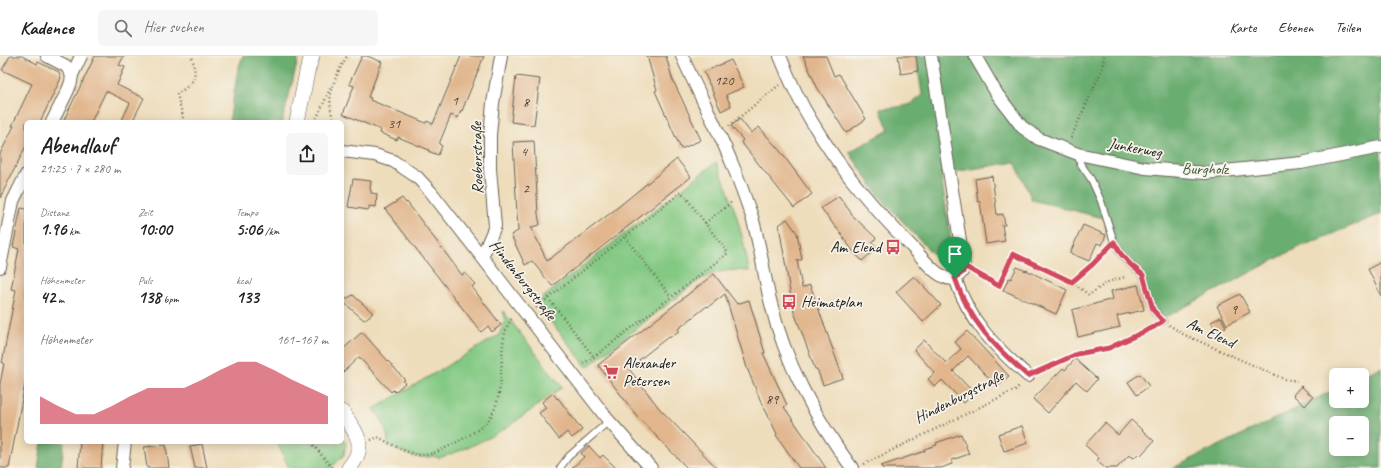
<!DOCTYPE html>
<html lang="de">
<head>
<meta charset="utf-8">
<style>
  :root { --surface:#fff; --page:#f6f6f6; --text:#202124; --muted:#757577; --line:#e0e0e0; --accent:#d1495b }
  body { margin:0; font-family:Caveat,sans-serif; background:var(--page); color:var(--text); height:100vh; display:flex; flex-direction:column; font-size:15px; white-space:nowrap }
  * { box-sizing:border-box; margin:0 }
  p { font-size:13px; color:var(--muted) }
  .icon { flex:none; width:22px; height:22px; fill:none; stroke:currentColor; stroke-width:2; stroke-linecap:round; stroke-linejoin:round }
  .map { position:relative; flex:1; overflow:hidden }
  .sheet { position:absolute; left:24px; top:64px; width:320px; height:324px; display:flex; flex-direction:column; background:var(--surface); border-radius:6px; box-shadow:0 2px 10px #0003 }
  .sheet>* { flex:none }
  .buttons { position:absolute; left:1329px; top:312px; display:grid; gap:8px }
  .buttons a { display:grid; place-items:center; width:40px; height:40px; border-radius:6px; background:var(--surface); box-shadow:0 2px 10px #0003; font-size:20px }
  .pin { position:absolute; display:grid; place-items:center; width:34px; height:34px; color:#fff; margin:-41px -17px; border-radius:50% 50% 50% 0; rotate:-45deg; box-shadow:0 0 4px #0007 }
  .pin .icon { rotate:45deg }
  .round { display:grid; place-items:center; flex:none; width:42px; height:42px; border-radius:6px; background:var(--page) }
  .overview { display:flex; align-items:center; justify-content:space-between; height:68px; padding:0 16px }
  h1 { font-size:22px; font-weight:800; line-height:30px }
  .figures { display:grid; grid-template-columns:repeat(3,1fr); gap:6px; height:68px; padding:4px 16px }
  .figures div { display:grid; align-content:center }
  .figures b { font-size:17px; font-weight:800 }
  .figures small { font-size:11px; font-weight:400 }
  .figures p { font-size:11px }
  .chart { height:112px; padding:8px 16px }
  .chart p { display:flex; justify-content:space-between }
  .chart svg { width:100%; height:72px; margin-top:4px; fill:var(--accent); opacity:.7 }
  header { display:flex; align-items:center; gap:24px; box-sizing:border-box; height:56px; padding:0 20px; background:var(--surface); border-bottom:1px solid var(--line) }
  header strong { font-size:19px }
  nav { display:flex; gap:22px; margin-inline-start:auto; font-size:14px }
  .search { width:280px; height:36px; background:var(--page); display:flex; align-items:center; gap:10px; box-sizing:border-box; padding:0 14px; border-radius:6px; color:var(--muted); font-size:15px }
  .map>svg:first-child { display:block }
  .green { fill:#83c983; stroke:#507250 }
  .forest { fill:#6aad71; stroke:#436446; fill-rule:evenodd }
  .building { fill:#e1b68d }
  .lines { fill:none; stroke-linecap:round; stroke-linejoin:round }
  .service-casing { stroke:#666054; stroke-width:8 }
  .minor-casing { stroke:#666054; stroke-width:14 }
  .tertiary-casing { stroke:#666054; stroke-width:16 }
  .path { stroke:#666054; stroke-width:2.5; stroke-dasharray:1 3; stroke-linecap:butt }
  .service { stroke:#fff; stroke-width:6 }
  .minor { stroke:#fff; stroke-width:12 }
  .tertiary { stroke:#fff; stroke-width:15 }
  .route-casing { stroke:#fff; stroke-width:8 }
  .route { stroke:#d1495b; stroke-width:5 }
  .labels { text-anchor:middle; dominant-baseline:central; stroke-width:3.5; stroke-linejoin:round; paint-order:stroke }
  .number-label { font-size:14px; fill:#4d4238 }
  .street-label { font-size:16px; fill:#1c1c1c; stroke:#f7f3e8 }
  .park-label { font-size:16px; fill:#405940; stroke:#f7f3e8 }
  .poi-label { font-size:16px; fill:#1c1c1c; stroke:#f7f3e8; text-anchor:start }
</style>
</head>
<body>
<header>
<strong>Kadence</strong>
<div class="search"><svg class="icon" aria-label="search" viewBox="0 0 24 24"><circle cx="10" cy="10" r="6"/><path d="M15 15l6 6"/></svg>Hier suchen</div>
<nav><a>Karte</a><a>Ebenen</a><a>Teilen</a></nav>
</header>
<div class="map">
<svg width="1381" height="412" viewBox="0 0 1381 412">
  <rect width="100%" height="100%" fill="#f7f3e8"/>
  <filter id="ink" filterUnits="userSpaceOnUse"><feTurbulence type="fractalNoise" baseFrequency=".025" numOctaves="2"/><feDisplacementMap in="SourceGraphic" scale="8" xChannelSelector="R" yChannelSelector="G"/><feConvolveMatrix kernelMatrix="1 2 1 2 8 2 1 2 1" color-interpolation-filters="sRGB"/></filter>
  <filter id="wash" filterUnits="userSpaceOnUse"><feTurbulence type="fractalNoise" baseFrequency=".012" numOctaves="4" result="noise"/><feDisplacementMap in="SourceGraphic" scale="16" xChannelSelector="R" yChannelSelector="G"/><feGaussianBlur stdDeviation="0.9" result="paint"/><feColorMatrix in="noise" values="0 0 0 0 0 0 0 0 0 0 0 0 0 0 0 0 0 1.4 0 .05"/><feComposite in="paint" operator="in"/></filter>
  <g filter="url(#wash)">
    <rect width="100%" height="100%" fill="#edb"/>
    <!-- green -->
    <path class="green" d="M716,106C732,141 743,177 749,215C724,213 712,215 691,230L587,311L536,247Z
      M503,255L562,331C542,346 523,361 502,374C482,386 461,395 439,402L433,400C417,405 403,396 388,390C389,376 382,364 374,353L499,279L505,263Z
      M342,381L346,387L344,399L331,412H289L277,386H342Z"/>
    <!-- forest -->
    <path class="forest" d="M243,0H299L282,66H229L238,13Z
      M916,0H1381V158L1295,193L1158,265L1148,257L1140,220L1121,203L1109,183L1103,162L1032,144L1015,106L941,118L954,207L945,211L879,140L849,96L889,74L880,53C895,51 913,52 922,38Z
      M1381,311V412H1173L1336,333V345H1362V320ZM1336,367H1362V393H1336Z
      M42,386H64L61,412H38Z"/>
    <g id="blocks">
      <!-- building -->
      <path class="building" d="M10,0H22L37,8L38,6L59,16L61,22L40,66H26V90L0,142V98L14,70H12L32,28L2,14Z
        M95,0H124L119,9L125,11L117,29L144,42L132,66H121L130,47L106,35L91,66H63Z
        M362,0H367L382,6L368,41L371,42L370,44L426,67L427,65L433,68L461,0H484L462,55L461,54L458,62L451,59L439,88L442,90L438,99L428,95L429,94L398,81L397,84L380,77L381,74L343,58L354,30L349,28Z
        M647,0H666L672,22L701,84L681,93L655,35L657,34Z
        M803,0H826L834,20L839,18L866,63L846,77L817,31Z
        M898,0H916L918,15L901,18Z
        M731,4L744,31L726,39L731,50L721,55L704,16Z
        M516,20L540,23L534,69L511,66Z
        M740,63L751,77L759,71L780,95L812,138L794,152L741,86L743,84L731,70Z
        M534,85L538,158L540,169L531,171L547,205L612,156L677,103L691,121L552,230L532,205L525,209L511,179L518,175L513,86Z
        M992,120L997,159L1003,158L1005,169H1002L1005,185L986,188L980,145L978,146L975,123Z
        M353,123L371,125L370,133L371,134V137L377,138L376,151L369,150V154L348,151Z
        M839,140L854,161L876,182L872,187L877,192L862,205L852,194L837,172H836L821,152Z
        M402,142L406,147L407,146L462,219L465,217L475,228L472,231L501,269L492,276L488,270L481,276L385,153Z
        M21,152L26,153V322L9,412H0V328L4,307H2L16,234L11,233L19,193L13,191Z
        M787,163L797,177L802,204H797L802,232L810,229L843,322L823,329L817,313H815L810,299L793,253L795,252L790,236L779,169Z
        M1083,169L1106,179L1102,189L1097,187L1089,205L1070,197Z
        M1381,206V240L1368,213Z
        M1017,211L1026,215V214L1067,234L1056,258L1003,234L1009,222L1011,223Z
        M714,218L737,248L749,244L765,297H763L787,349L784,351L826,412H799L776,379L777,378L765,353H764L747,312L725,238L708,251L707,250L678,273L679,275L669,282L668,281L639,304L640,305L629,313L659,352L717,412H687L637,360L598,309Z
        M914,220L941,249L923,266L896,236Z
        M1138,229L1144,254L1117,260L1120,271L1078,281L1072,254L1113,243L1111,235Z
        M1240,238L1250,256L1227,269L1217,250Z
        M353,239L373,257L364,264L342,245Z
        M1221,261L1226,271L1216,276L1211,266Z
        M967,275L1009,320L997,331L968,300L953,315L974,337L964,347L942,324L935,331L928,323L935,317L914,294L924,284L946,307L961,293L955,286Z
        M362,276L405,324L403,325L405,327L395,336L393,334L391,336L359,301L342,317V294Z
        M1075,303L1097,323L1087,335L1076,325L1048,357L1033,343L1063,312L1065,314Z
        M1140,318L1149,330L1137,339L1128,326Z
        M1301,330L1313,341L1305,350L1293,339Z
        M553,337L557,343L558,342L582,374L572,382L567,376L559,383L539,357L546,352L542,346Z
        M1131,364L1154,385L1140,400L1138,398L1134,402L1129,399L1117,412H1105L1097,405L1099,402L1085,389L1105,367L1118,379Z
        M1022,370L1028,387L1004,395L998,378Z
        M961,378L969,398L952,404V408L941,412H882L881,410L925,395L924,393L937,389L936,387Z
        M80,386H103L101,412H78Z
        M202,388L207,412H195L190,390Z
        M166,389L169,412H147L144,391Z
        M589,390L600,402L603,399L616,412H572L584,401L581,397Z"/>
    </g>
  </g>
  <g filter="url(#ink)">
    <use href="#blocks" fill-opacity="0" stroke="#666054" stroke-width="1"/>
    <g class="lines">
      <defs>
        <path id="service" d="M1078,98L1080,107L1091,123L1101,145L1114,186L1121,198L1131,209L1143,219L1153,253L1163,265
          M560,412L568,401L609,365"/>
        <path id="minor" d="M47,0L66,10L72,19
          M682,0C698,37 718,72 733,110C740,126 745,142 751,158C760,186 763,215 770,244C785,307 814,360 852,412
          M780,0C789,23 799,45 812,66C841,115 875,154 915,194C923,203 933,216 944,221C954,226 962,219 964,210L931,0
          M975,0L997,38L1022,71L1039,83L1078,98L1145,112L1205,117L1301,107L1381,91
          M52,66L68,34L71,26L72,19L81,0
          M342,95L375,99L393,105L417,121L431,136L482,201L609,365L651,412
          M482,201L495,170L490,113V79L493,47L501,0
          M0,211L13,145L26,119
          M955,222C969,265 995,291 1028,320
          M122,412L125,386"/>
        <path id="tertiary" d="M297,66L307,16L312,0
          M342,356C357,378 368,389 349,412"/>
      </defs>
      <!-- service casing -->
      <use href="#service" class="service-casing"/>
      <!-- minor casing -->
      <use href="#minor" class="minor-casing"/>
      <!-- tertiary casing -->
      <use href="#tertiary" class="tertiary-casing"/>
      <!-- path -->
      <path class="path" d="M182,66L183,61L177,38C196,25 197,23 192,0
        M315,66L331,31
        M334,66C325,38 334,24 347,0
        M729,70L779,29
        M1071,82L1102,13L1104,0
        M705,167L733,145
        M625,181L671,241
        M975,216L999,230L1013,198L1072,226L1093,208L1108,192
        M1072,226L1089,239L1108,226L1125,221
        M548,242L594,301
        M536,252L681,136L684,139L728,197L594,301L581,309
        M1169,269L1183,278L1284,323L1297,325
        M1038,316L1077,298L1109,291L1155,270
        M371,384L378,381C390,387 410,400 423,399C434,399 447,391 457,386C466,381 477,375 485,368C504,348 500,314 503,289C504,279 506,269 513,261
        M311,386L332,412
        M864,408L1015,334L1020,329"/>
      <!-- service -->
      <use href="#service" class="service"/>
      <!-- minor -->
      <use href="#minor" class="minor"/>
      <!-- tertiary -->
      <use href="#tertiary" class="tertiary"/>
    </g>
  </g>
  <g class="lines" filter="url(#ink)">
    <defs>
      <path id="route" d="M1114,186L1121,198L1131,209L1143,219L1153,254L1163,265L1154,271L1109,292L1077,298L1028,320C995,291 969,265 955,222L963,216L964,210L999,230L1013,198L1072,226L1093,208Z"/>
    </defs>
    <!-- route casing -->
    <use href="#route" class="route-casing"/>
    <!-- route -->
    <use href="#route" class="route"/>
  </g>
  <!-- icons -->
  <defs>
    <symbol id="bus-bare" viewBox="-9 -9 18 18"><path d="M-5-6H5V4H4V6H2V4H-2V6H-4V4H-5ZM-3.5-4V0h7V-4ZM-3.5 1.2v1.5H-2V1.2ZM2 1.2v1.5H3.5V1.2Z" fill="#d1495b" stroke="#f7f3e8" stroke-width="2.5" paint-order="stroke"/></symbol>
    <symbol id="supermarket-bare" viewBox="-9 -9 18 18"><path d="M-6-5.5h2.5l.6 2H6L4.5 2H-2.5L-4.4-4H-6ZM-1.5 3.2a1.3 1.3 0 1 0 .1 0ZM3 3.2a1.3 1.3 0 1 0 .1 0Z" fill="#d1495b" stroke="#f7f3e8" stroke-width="2.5" paint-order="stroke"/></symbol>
  </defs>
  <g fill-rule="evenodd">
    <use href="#bus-bare" x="882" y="180" width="22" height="22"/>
    <use href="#bus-bare" x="778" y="235" width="22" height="22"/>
    <use href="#supermarket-bare" x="600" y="305" width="22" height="22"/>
  </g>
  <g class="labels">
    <!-- number labels -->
    <g class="number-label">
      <text x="724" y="24">120</text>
      <text x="455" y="44">1</text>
      <text x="526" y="46">8</text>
      <text x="394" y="67">31</text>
      <text x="524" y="95">4</text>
      <text x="526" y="132">2</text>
      <text x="1234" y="253">9</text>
      <text x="772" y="343">89</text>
    </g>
    <!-- street labels -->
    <g class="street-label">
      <text transform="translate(1135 92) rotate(10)">Junkerweg</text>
      <text transform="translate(477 102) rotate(-91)">Roeberstraße</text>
      <text transform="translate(523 224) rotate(52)">Hindenburgstraße</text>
      <text transform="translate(1211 277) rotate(25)">Am Elend</text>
      <text transform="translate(959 341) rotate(-27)">Hindenburgstraße</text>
    </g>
    <!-- park labels -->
    <g class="park-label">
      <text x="1205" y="113">Burgholz</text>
    </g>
    <!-- poi labels -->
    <g class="poi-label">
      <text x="881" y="191" text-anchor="end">Am Elend</text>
      <text x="801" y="246">Heimatplan</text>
      <text x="623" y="307">Alexander<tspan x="623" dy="18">Petersen</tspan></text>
    </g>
  </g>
</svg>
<div class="buttons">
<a>+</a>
<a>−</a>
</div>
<div class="pin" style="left:955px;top:222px;background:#1e9e55"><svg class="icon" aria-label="arrive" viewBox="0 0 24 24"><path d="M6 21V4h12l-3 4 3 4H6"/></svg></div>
<section class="sheet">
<div class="overview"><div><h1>Abendlauf</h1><p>21:25 · 7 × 280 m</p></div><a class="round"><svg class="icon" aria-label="share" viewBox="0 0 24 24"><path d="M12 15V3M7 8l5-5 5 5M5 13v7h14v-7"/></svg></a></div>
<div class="figures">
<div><p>Distanz</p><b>1.96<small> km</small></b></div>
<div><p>Zeit</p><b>10:00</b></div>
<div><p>Tempo</p><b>5:06<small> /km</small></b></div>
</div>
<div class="figures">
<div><p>Höhenmeter</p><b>42<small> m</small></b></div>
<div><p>Puls</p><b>138<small> bpm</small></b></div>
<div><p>kcal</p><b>133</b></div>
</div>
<div class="chart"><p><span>Höhenmeter</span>161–167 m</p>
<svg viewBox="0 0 160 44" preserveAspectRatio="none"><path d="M0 44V27L10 33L20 38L30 38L40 33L50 27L60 22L70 22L80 22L90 17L100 11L110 6L120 6L130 11L140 17L150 22L160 27V44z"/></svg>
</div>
</section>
</div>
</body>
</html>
